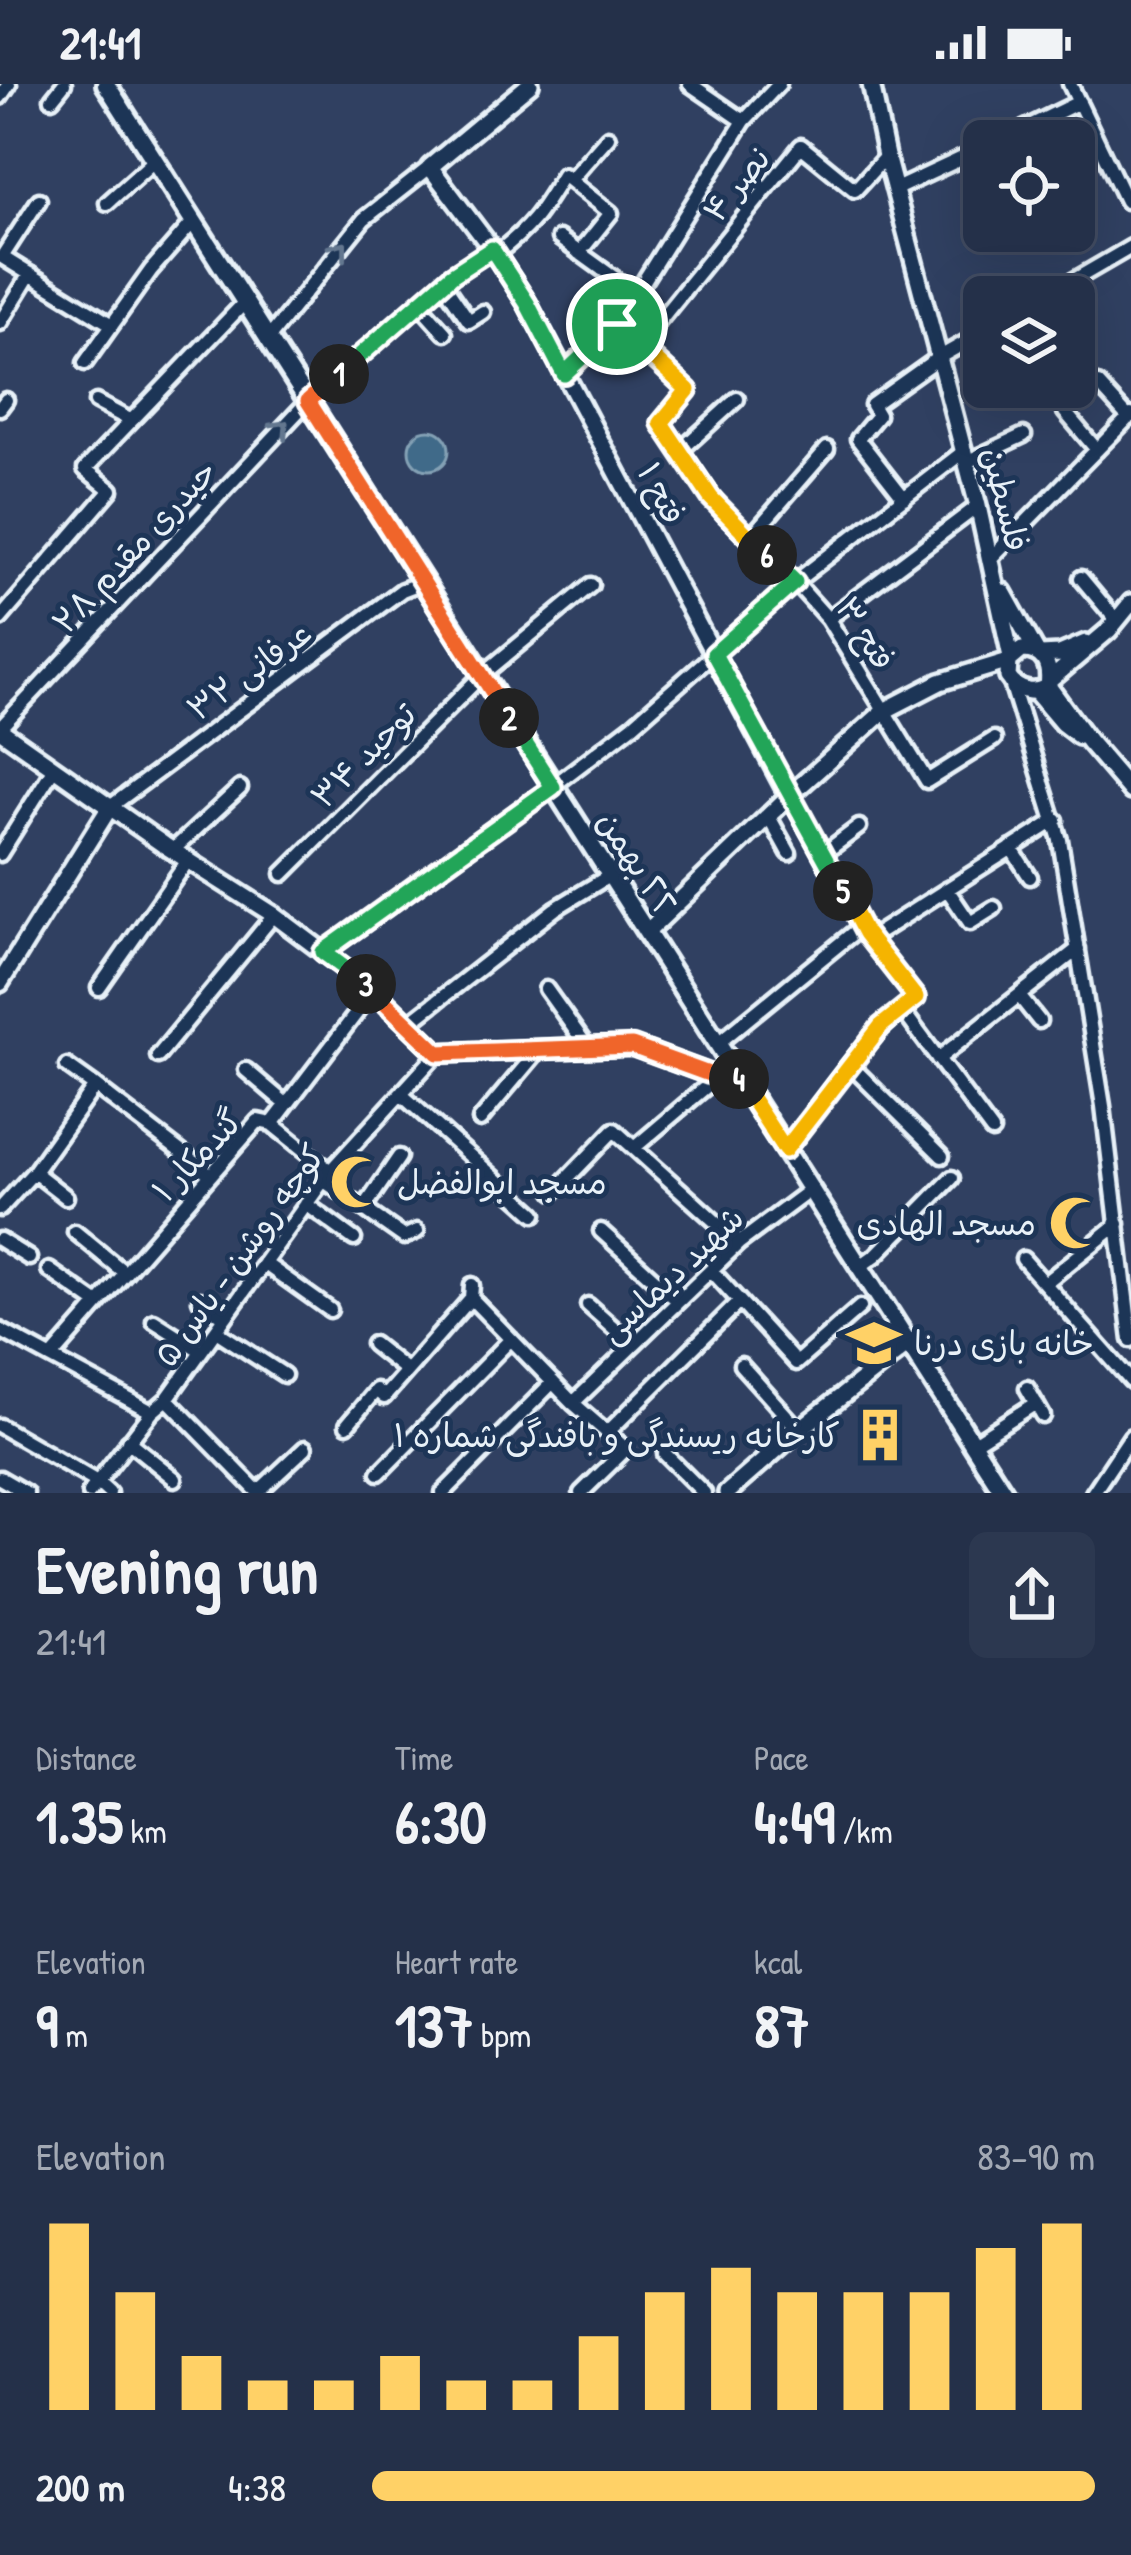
<!DOCTYPE html>
<html lang="en">
<head>
<meta charset="utf-8">
<style>
  :root { --surface:#243049; --page:#2c3850; --text:#f1f3f6; --muted:#a3a9b4; --line:#414b61; --accent:#ffd166 }
  body { margin:0; font-family:"Patrick Hand","Playpen Sans Arabic",sans-serif; background:var(--page); color:var(--text); height:100vh; display:flex; flex-direction:column; font-size:45px; white-space:nowrap }
  * { box-sizing:border-box; margin:0 }
  p { font-size:39px; color:var(--muted) }
  .icon { flex:none; width:66px; height:66px; fill:none; stroke:currentColor; stroke-width:2; stroke-linecap:round; stroke-linejoin:round }
  .map { position:relative; height:1409px; overflow:hidden }
  .side { display:flex; flex-direction:column; background:var(--surface); flex:1 }
  .side>* { flex:none }
  .tools { position:absolute; left:963px; top:36px; display:grid; gap:24px }
  .tools a { display:grid; place-items:center; width:132px; height:132px; border-radius:18px; background:var(--surface); box-shadow:0 12px 48px #0002,0 0 0 3px var(--line); font-size:60px }
  .pin { position:absolute; display:grid; place-items:center; width:102px; height:102px; color:#fff; margin:-51px; border:6px solid #fff; border-radius:50%; box-shadow:0 3px 12px #0007 }
  .km { position:absolute; width:60px; height:60px; margin:-30px; border-radius:50%; background:#222; color:#fff; font-size:33px; line-height:60px; text-align:center }
  .round { display:grid; place-items:center; flex:none; width:126px; height:126px; border-radius:18px; background:var(--page) }
  .summary { display:flex; align-items:center; justify-content:space-between; height:204px; padding:0 36px }
  h1 { font-size:66px; font-weight:800; line-height:90px }
  .stats { display:grid; grid-template-columns:repeat(3,1fr); gap:18px; height:204px; padding:12px 36px }
  .stats div { display:grid; align-content:center }
  .stats b { font-size:60px; font-weight:800 }
  .stats small { font-size:33px; font-weight:400 }
  .stats p { font-size:33px }
  .chart { height:336px; padding:24px 36px }
  .chart p { display:flex; justify-content:space-between }
  .chart svg { width:100%; height:216px; margin-top:12px; stroke:var(--accent); stroke-width:6 }
  ul { padding:0 36px; list-style:none; font-size:39px }
  li { display:grid; grid-template-columns:192px 144px 1fr; align-items:center; height:90px }
  li i { height:30px; border-radius:15px; background:var(--accent) }
  .status { display:flex; justify-content:space-between; align-items:center; height:84px; padding:0 60px; background:var(--surface); direction:ltr }
  .status svg { height:33px; fill:currentColor }
  .map>svg:first-child { display:block }
  .water { fill:#416b89; stroke:#84a1b5; stroke-width:3 }
  .lines { fill:none; stroke-linecap:round; stroke-linejoin:round }
  .minor-casing { stroke:#e8f1f8; stroke-width:21 }
  .tertiary-casing { stroke:#e8f1f8; stroke-width:24 }
  .secondary-casing { stroke:#e8f1f8; stroke-width:26 }
  .minor { stroke:#1d3557; stroke-width:12 }
  .tertiary { stroke:#1d3557; stroke-width:15 }
  .secondary { stroke:#1d3557; stroke-width:16 }
  .oneway { stroke:#64778f }
  .split-1-casing { stroke:#fff; stroke-width:24 }
  .split-2-casing { stroke:#fff; stroke-width:24 }
  .split-3-casing { stroke:#fff; stroke-width:24 }
  .split-4-casing { stroke:#fff; stroke-width:24 }
  .split-5-casing { stroke:#fff; stroke-width:24 }
  .split-6-casing { stroke:#fff; stroke-width:24 }
  .split-7-casing { stroke:#fff; stroke-width:24 }
  .split-1 { stroke:#22a559; stroke-width:15 }
  .split-2 { stroke:#f0652b; stroke-width:15 }
  .split-3 { stroke:#22a559; stroke-width:15 }
  .split-4 { stroke:#f0652b; stroke-width:15 }
  .split-5 { stroke:#f5b400; stroke-width:15 }
  .split-6 { stroke:#22a559; stroke-width:15 }
  .split-7 { stroke:#f5b400; stroke-width:15 }
  .labels { text-anchor:middle; dominant-baseline:central; stroke-width:10; stroke-linejoin:round; paint-order:stroke }
  .street-label { font-size:33px; fill:#e8f1f8; stroke:#1d3557 }
  .poi-label { font-size:33px; fill:#e8f1f8; stroke:#1d3557; text-anchor:start }
</style>
</head>
<body>
<div class="status"><b>21:41</b><svg viewBox="0 0 49 12"><path d="M0 12V9h3v3zM5 12V6h3v6zM10 12V3h3v9zM15 12V0h3v12zM26 1h20v11H26zM47 4h2v5h-2z"/></svg></div>
<div class="map">
<svg width="1131" height="1409" viewBox="0 0 1131 1409">
  <rect width="100%" height="100%" fill="#304061"/>
  <filter id="ink" filterUnits="userSpaceOnUse"><feTurbulence type="fractalNoise" baseFrequency=".00833" numOctaves="2"/><feDisplacementMap in="SourceGraphic" scale="24" xChannelSelector="R" yChannelSelector="G"/><feConvolveMatrix kernelMatrix="1 2 1 2 8 2 1 2 1" color-interpolation-filters="sRGB"/></filter>
  <g filter="url(#ink)">
    <!-- water -->
    <path class="water" d="M409 366a20 20 0 1 1 40 0a20 20 0 1 1-40 0Z"/>
    <g class="lines">
      <defs>
        <path id="minor" d="M1070,0L1126,117L1131,115
          M0,13L9,0
          M52,15L64,0
          M744,37L779,0
          M999,57L1079,18
          M570,96L608,53
          M896,105L984,64
          M39,116L2,173L112,241
          M107,119L155,76
          M559,154L635,209
          M496,170C532,142 540,129 563,91L611,129L579,169
          M443,199L469,237L483,228
          M1045,213L1131,163
          M419,220L445,249
          M0,239L30,190
          M617,240L688,306L661,339L724,430L795,498L828,535L927,697L994,655
          M267,256L364,135L430,83
          M639,262L801,62L855,106L886,72
          M85,279L151,186L193,138
          M564,290L617,240L744,37L690,0
          M1098,300L1129,334
          M96,318L130,336
          M0,324L6,316
          M1065,328L1097,366
          M681,366L737,315
          M966,378L1024,351
          M904,414L858,355L878,331L872,321L938,274L984,248
          M749,455L827,365
          M990,475L1131,331
          M1081,494L1117,537
          M0,535L111,406L85,385L245,218
          M828,535L978,422
          M1011,599L1060,756L1103,1022L1131,1256
          M0,644L308,317L452,191L492,165
          M789,712L865,849L916,914L902,926L992,1047
          M110,723L402,506L423,498
          M768,731L789,769
          M1011,764L1030,793
          M173,766L240,704
          M0,770L54,684
          M823,770L859,743
          M283,790L482,591L591,501
          M947,805L970,839L994,824
          M324,868L536,715L633,641L795,498L963,368
          M99,904L189,775
          M546,905L588,964
          M1020,913L1039,937
          M408,940L555,825L609,792
          M717,960L853,849L877,850L1056,736
          M158,972L274,831
          M938,975L1078,865
          M850,981L942,1072
          M67,982L95,1002
          M246,986L286,1020
          M402,1011L535,1130
          M480,1036L538,967
          M272,1040L330,1087
          M634,1064L720,991
          M785,1067C822,1019 855,964 902,926
          M34,1088L66,1113
          M323,1096L404,1153L417,1147
          M554,1108L614,1046L739,1159
          M306,1120L354,1155
          M364,1124L399,1073
          M0,1125L34,1088L95,1002L211,1091
          M601,1147L678,1217
          M75,1148L125,1189
          M0,1156L29,1174
          M1023,1175L1131,1297
          M264,1179L330,1226
          M859,1183L876,1171L952,1094
          M49,1186L98,1220
          M711,1186L796,1279L860,1223
          M1045,1199L1118,1140
          M472,1201L471,1214L573,1319L626,1365L581,1409
          M200,1216L225,1234
          M588,1221L633,1261
          M154,1237L201,1267
          M0,1246L152,1328
          M216,1247L284,1291
          M373,1260L407,1287
          M52,1273L258,1037L272,1040L374,906
          M741,1281L799,1346
          M1027,1304L1043,1332
          M167,1315L259,1409
          M573,1319L739,1159L810,1106
          M347,1341L376,1306L384,1313L471,1214
          M0,1342L97,1398L109,1409
          M607,1349L739,1218
          M128,1357L175,1395
          M972,1360L1036,1319
          M665,1370L704,1409
          M379,1389L511,1255
          M0,1394L26,1409
          M258,1408L305,1364
          M89,1409L152,1328L167,1315L330,1087L438,969
          M443,1409L553,1298
          M1093,1409L1131,1352"/>
        <path id="tertiary" d="M530,0L430,83L492,165L527,219L789,712
          M871,0L886,72L978,422L1011,573
          M1003,508L1036,567
          M1022,566C1044,565 1051,582 1048,602C1035,612 1017,607 1008,593L1009,577Z
          M1041,571L1060,570L1086,559
          M1049,597L1109,546L1131,519
          M1048,602L1089,658L1131,707
          M1035,607L1062,639L1079,652
          M0,646L164,761L274,831L374,906L438,969L633,962L717,993
          M647,848L789,712L884,627L940,598L1009,577
          M0,899L110,723
          M727,1409L799,1346L908,1260"/>
        <path id="secondary" d="M106,0L1004,1409"/>
      </defs>
      <!-- minor casing -->
      <use href="#minor" class="minor-casing"/>
      <!-- tertiary casing -->
      <use href="#tertiary" class="tertiary-casing"/>
      <!-- secondary casing -->
      <use href="#secondary" class="secondary-casing"/>
      <!-- minor -->
      <use href="#minor" class="minor"/>
      <!-- tertiary -->
      <use href="#tertiary" class="tertiary"/>
      <!-- secondary -->
      <use href="#secondary" class="secondary"/>
    </g>
    <!-- one-way arrows -->
    <defs><path id="oneway-chevron" d="M-2-3.5L2.5 0L-2 3.5" fill="none" stroke-width="1.6" stroke-linecap="round" stroke-linejoin="round" transform="scale(3)"/></defs>
    <g class="oneway">
      <use href="#oneway-chevron" transform="translate(340 165) rotate(-52)"/>
      <use href="#oneway-chevron" transform="translate(281 344) rotate(-47)"/>
    </g>
  </g>
  <g class="lines" filter="url(#ink)">
    <defs>
      <path id="split-1" d="M339,290L452,191L492,165L527,219L564,290L617,240"/>
      <path id="split-2" d="M339,290L308,317L509,634"/>
      <path id="split-3" d="M366,900L323,868L553,703L509,634"/>
      <path id="split-4" d="M366,900L438,969L632,962L717,993L731,982L739,995"/>
      <path id="split-5" d="M739,995L785,1066L881,942L916,914L865,849L843,807"/>
      <path id="split-6" d="M767,471L795,498L714,570L843,807"/>
      <path id="split-7" d="M617,240L688,306L661,339L711,414L767,471"/>
    </defs>
    <!-- split-1 casing -->
    <use href="#split-1" class="split-1-casing"/>
    <!-- split-2 casing -->
    <use href="#split-2" class="split-2-casing"/>
    <!-- split-3 casing -->
    <use href="#split-3" class="split-3-casing"/>
    <!-- split-4 casing -->
    <use href="#split-4" class="split-4-casing"/>
    <!-- split-5 casing -->
    <use href="#split-5" class="split-5-casing"/>
    <!-- split-6 casing -->
    <use href="#split-6" class="split-6-casing"/>
    <!-- split-7 casing -->
    <use href="#split-7" class="split-7-casing"/>
    <!-- split-1 -->
    <use href="#split-1" class="split-1"/>
    <!-- split-2 -->
    <use href="#split-2" class="split-2"/>
    <!-- split-3 -->
    <use href="#split-3" class="split-3"/>
    <!-- split-4 -->
    <use href="#split-4" class="split-4"/>
    <!-- split-5 -->
    <use href="#split-5" class="split-5"/>
    <!-- split-6 -->
    <use href="#split-6" class="split-6"/>
    <!-- split-7 -->
    <use href="#split-7" class="split-7"/>
  </g>
  <!-- icons -->
  <defs>
    <symbol id="mosque-bare" viewBox="-9 -9 18 18"><path d="M3.5-4.9A6 6 0 1 0 3.5 4.9A5 5 0 1 1 3.5-4.9Z" fill="#ffd166" stroke="#1d3557" stroke-width="2.5" paint-order="stroke"/></symbol>
    <symbol id="school-bare" viewBox="-9 -9 18 18"><path d="M0-5L7-2L0 1L-7-2ZM-4 1L0 2.5L4 1V4Q0 6-4 4Z" fill="#ffd166" stroke="#1d3557" stroke-width="2.5" paint-order="stroke"/></symbol>
    <symbol id="building-bare" viewBox="-9 -9 18 18"><path d="M-4-6H4V6H1V3H-1V6H-4ZM-2.5-4.3h1.7v1.8h-1.7ZM.8-4.3h1.7v1.8H.8ZM-2.5-1h1.7V.8h-1.7ZM.8-1h1.7V.8H.8Z" fill="#ffd166" stroke="#1d3557" stroke-width="2.5" paint-order="stroke"/></symbol>
  </defs>
  <g fill-rule="evenodd">
    <use href="#mosque-bare" x="319" y="1060" width="76" height="76"/>
    <use href="#mosque-bare" x="1038" y="1101" width="76" height="76"/>
    <use href="#school-bare" x="836" y="1221" width="76" height="76"/>
    <use href="#building-bare" x="842" y="1313" width="76" height="76"/>
  </g>
  <g class="labels">
    <!-- street labels -->
    <g class="street-label">
      <text transform="translate(736 100) rotate(-51)">نصر ۴</text>
      <text transform="translate(662 409) rotate(62)">فتح ۱</text>
      <text transform="translate(1006 415) rotate(76)">فلسطین</text>
      <text transform="translate(134 462) rotate(-47)">حیدری مقدم ۲۸</text>
      <text transform="translate(866 549) rotate(57)">فتح ۳</text>
      <text transform="translate(249 586) rotate(-36)">عرفانی ۳۲</text>
      <text transform="translate(363 671) rotate(-45)">توحید ۳۴</text>
      <text transform="translate(638 779) rotate(57)">٢٢ بهمن</text>
      <text transform="translate(197 1071) rotate(-46)">گندمکار ۱</text>
      <text transform="translate(239 1171) rotate(-54)">کوچه روشن - یاس ۵</text>
      <text transform="translate(671 1190) rotate(-43)">شهید دیماسی</text>
    </g>
    <!-- poi labels -->
    <g class="poi-label">
      <text x="397" y="1098">مسجد ابوالفضل</text>
      <text x="1036" y="1139" text-anchor="end">مسجد الهادی</text>
      <text x="914" y="1259">خانه بازی درنا</text>
      <text x="840" y="1351" text-anchor="end">کارخانه ریسندگی و بافندگی شماره ۱</text>
    </g>
  </g>
</svg>
<div class="tools">
<a><svg class="icon" aria-label="locate" viewBox="0 0 24 24"><circle cx="12" cy="12" r="6"/><path d="M12 2v4M12 18v4M2 12h4M18 12h4"/></svg></a>
<a><svg class="icon" aria-label="layers" viewBox="0 0 24 24"><path d="M12 4l9 5-9 5-9-5zM3 14l9 5 9-5"/></svg></a>
</div>
<div class="pin" style="left:617px;top:240px;background:#1e9e55"><svg class="icon" aria-label="arrive" viewBox="0 0 24 24"><path d="M6 21V4h12l-3 4 3 4H6"/></svg></div>
<b class="km" style="left:339px;top:290px">1</b>
<b class="km" style="left:509px;top:634px">2</b>
<b class="km" style="left:366px;top:900px">3</b>
<b class="km" style="left:739px;top:995px">4</b>
<b class="km" style="left:843px;top:807px">5</b>
<b class="km" style="left:767px;top:471px">6</b>
</div>
<section class="side">
<div class="summary"><div><h1>Evening run</h1><p>21:41</p></div><a class="round"><svg class="icon" aria-label="share" viewBox="0 0 24 24"><path d="M12 15V3M7 8l5-5 5 5M5 13v7h14v-7"/></svg></a></div>
<div class="stats">
<div><p>Distance</p><b>1.35<small> km</small></b></div>
<div><p>Time</p><b>6:30</b></div>
<div><p>Pace</p><b>4:49<small> /km</small></b></div>
</div>
<div class="stats">
<div><p>Elevation</p><b>9<small> m</small></b></div>
<div><p>Heart rate</p><b>137<small> bpm</small></b></div>
<div><p>kcal</p><b>87</b></div>
</div>
<div class="chart"><p><span>Elevation</span>83–90 m</p>
<svg viewBox="0 0 160 44" preserveAspectRatio="none"><path d="M5 44V6M15 44V20M25 44V33M35 44V38M45 44V38M55 44V33M65 44V38M75 44V38M85 44V29M95 44V20M105 44V15M115 44V20M125 44V20M135 44V20M145 44V11M155 44V6"/></svg>
</div>
<ul>
<li><b>200 m</b>4:38<i style="width:100%"></i></li>
</ul>
</section>
</body>
</html>
